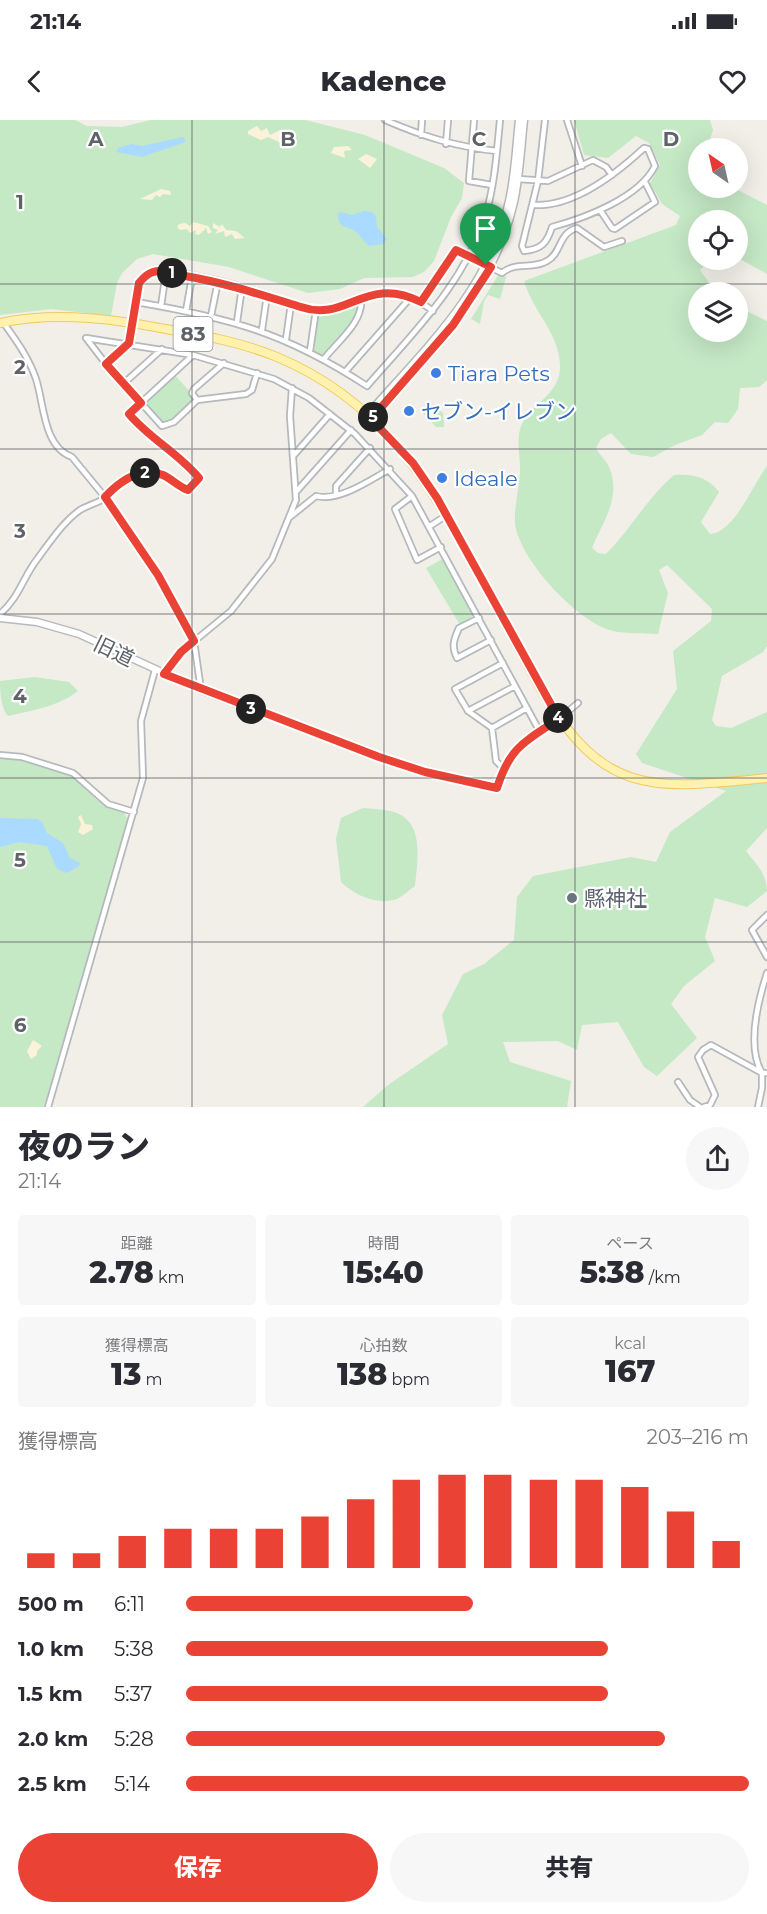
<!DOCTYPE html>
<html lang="ja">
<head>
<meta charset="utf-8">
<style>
  :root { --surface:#fff; --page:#f7f7f7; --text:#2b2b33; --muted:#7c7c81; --accent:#ea4335 }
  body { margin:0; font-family:Montserrat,"Noto Sans JP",sans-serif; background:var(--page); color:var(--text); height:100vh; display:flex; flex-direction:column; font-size:22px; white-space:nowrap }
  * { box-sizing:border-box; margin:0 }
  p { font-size:20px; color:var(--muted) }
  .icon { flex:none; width:33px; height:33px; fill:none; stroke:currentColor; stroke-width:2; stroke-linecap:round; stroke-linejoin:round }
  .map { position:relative; height:987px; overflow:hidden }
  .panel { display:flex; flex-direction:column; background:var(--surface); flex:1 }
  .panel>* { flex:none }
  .needle { width:39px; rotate:326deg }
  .tools { position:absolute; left:688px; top:18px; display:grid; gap:12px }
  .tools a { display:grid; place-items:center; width:60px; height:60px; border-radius:50%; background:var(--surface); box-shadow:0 6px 24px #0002; font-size:30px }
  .pin { position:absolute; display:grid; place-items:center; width:51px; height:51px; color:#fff; margin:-62px -26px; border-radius:50% 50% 50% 0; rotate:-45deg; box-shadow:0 0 6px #0007 }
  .pin .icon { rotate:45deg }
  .km { position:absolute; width:30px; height:30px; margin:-15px; border-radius:50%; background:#222; color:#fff; font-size:16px; line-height:30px; text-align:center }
  .round { display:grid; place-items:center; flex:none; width:63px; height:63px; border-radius:32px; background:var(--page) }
  .summary { display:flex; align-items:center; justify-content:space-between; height:102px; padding:0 18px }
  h1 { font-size:33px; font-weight:800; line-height:45px }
  .metrics { display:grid; grid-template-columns:repeat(3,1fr); gap:9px; height:102px; padding:6px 18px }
  .metrics div { display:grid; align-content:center; border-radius:6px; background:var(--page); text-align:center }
  .metrics b { font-size:30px; font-weight:800 }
  .metrics small { font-size:16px; font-weight:400 }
  .metrics p { font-size:16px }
  .chart { height:168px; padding:12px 18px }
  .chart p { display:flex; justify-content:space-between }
  .chart svg { width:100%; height:108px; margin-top:6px; stroke:var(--accent); stroke-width:6 }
  .action { display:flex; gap:12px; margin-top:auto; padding:12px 18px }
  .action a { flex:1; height:69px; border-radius:36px; background:var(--accent); color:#fff; font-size:24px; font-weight:800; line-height:69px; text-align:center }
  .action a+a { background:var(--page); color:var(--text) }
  ul { padding:0 18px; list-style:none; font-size:20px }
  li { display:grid; grid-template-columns:96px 72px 1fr; align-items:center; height:45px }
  li i { height:15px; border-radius:8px; background:var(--accent) }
  .status { display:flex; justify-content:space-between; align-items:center; height:42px; padding:0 30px; background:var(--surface); direction:ltr }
  .status svg { height:16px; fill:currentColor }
  header { display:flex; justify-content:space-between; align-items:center; height:78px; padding:0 18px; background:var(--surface); font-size:27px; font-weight:800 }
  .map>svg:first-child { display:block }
  .green { fill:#c5e8c5 }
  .sand { fill:#fbf3d9 }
  .water { fill:#aadaff }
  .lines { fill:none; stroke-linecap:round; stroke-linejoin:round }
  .minor-casing { stroke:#b5b8bc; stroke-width:8 }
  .tertiary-casing { stroke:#b5b8bc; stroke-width:9 }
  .primary-casing { stroke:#f2c960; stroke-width:10 }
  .minor { stroke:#fff; stroke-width:4.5 }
  .tertiary { stroke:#fff; stroke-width:6 }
  .primary { stroke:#fff2af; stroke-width:8 }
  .route-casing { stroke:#fff; stroke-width:12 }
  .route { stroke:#ea4335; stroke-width:8 }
  .grid { fill:none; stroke:#5f6368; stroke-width:1.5; stroke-opacity:0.55 }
  .shop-dot { fill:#3f7fe0; stroke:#fff; stroke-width:2 }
  .worship-dot { fill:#6b7280; stroke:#fff; stroke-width:2 }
  .labels { text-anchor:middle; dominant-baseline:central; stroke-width:4.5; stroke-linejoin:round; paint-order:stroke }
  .shield { fill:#fff; stroke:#8f9295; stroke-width:1.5 }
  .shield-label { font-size:20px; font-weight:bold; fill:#5f6368 }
  .shop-label { font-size:21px; fill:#366cbe; stroke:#fff; text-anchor:start }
  .street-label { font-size:21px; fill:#5f6368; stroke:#fff }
  .worship-label { font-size:21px; fill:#5b616d; stroke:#fff; text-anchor:start }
  .grid-label { font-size:20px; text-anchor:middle; font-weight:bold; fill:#5f6368; stroke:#fff; stroke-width:4.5; stroke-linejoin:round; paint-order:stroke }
</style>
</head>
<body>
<div class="status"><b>21:14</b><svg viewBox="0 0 49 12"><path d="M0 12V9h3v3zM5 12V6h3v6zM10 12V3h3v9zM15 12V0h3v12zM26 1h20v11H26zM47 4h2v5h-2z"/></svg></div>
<header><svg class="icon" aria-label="back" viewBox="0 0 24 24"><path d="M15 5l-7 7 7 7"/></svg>Kadence<svg class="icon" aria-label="heart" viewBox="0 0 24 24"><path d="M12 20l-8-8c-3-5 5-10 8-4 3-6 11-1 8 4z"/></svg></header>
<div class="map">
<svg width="767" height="987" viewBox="0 0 767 987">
  <rect width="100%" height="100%" fill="#f1efe8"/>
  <!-- green -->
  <path class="green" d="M0,0H75L87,6L122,7L151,0H305L365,15L444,48L464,63L462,78L451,97L434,141L424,152L413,157L364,158L340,169L308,173L229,147L153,134L137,139L122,153L117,163L111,196L51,189L0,195Z
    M574,0H710L713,10L708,25L711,28H699V68H734L767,85V154L738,138V100H699V140H710L700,150L716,172H699V212H738V187L767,201V260L759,267L740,268L738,289L728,303L715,302L702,315L675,325L653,337L631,334L611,313L601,319L596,328C600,336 606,340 609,347C622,377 603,401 592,428L598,433L606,434C631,409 647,378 674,355C694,354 707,357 719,372L701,402L710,414C735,412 753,364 767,346V526L763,532L722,556L712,600L716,606L731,608L767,592V708L746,731C756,744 767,754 767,771L747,787L715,778L705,817L715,841L684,866L671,884L697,918L657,956L644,947L618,902L582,905L577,930L558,921L503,922L510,942L571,961L567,987H363L388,965L448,924L442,895L463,854L484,844L514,820L517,777L533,756L631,737L656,742L670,712L726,671L642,643L636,634L677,569L673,531L711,501L712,489L667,445L659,450L668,473L658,514C643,513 627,514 613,511C578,503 518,438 515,403C514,387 519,369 520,353C521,337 515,319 522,304C532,284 560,273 560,248C561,215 533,192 524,161L676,105L680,96L662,84L650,63L660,45L649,23L636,16L608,38L584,35Z
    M499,154L506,157L500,179L488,175L484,181L480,204L471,199Z
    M357,183L360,187L358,195L325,234L322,236L314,231L318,197Z
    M175,255L189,271L193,281L171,303L164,304L145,282Z
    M429,281L443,293L444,307H436L421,291Z
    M444,438L475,494L460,505L426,448Z
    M35,557L69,562L78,571C57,587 34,590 8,596C1,589 0,571 0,561Z
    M0,637L21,639L71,655L97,680L124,693L128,700L44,987H0Z
    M363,688C373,689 387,689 397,693C425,705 417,742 415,766C409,770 401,778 394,780C373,784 355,775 341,762L336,719L341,698Z"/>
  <!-- sand -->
  <path class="sand" d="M257,6L261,11L267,8L270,15L280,10L284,11L281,18L288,21L283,24L268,17L261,20L248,14V11Z
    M348,26L352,30L344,31L345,38L331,33L334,27Z
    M366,34L377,39L370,48L358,39Z
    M161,69L170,71L171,75L163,74L160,77L156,75L152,80L140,79Z
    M193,102L208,106L212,112L208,114L206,108L199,115L195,114L196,110L190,113L187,109L180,110L177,107L179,104L185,103L190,106Z
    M213,103L220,107L222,104L226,110L236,111L245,118L235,119L232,114L225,117L224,111L215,114L218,110L213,108Z
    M81,695L85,704L92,705L93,709L83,715L78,712L81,704L78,697Z
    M33,920L42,926L37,931V935L31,939L27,931Z"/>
  <!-- water -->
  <path class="water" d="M183,17L186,21L183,23L142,37L116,32L118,28L131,24L142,26Z
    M364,91L372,92L376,96L377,107L387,119L383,124L369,126C364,122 361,116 356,112C349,105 337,110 338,93L341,92L352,95Z
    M0,698L37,699L42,702L47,713L63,723L70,738L80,743L79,746L67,753L57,749L47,726L19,722L0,727Z"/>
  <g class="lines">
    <defs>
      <path id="minor" d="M385,0C422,16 456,27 497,31
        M474,0L469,61L492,65
        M567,0L582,46
        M421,15L422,0
        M446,24L448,0
        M518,59L548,61L593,40L606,47L612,55
        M534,85C574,87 616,54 644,28L648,29L655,46C639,78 585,98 552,107C547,123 542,129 524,131L522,126L538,61L545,0
        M600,90L612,108L615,109L655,82L645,62
        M136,182C230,198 286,213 367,266C414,212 467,161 487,90C495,61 497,30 500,0
        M421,182L456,130L502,153C516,141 532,150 547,141C562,133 558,113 577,108L604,127L622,121
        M161,186L166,152
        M186,191L192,157
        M211,196L218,161
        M3,202C16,220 29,238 36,259C44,283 43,327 72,337L109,382L175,483L194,521L201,570
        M237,202L242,167
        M262,210L267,175
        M286,219L291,184
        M310,231L316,190
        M324,239C338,221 364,202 361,178
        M224,243L194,269L192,273L197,280L246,274L252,270L257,253
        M106,244L129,223L139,163L145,156L155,151C187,151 238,165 268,175C283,180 300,190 316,190C367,191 378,150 433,191
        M345,252L411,177
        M123,264L162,229
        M197,280L174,302L162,306L106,244L86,218L193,235L274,259L309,278L355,314L412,376L540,612
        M294,335L330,294
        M296,372L351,310
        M336,374V366L370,328
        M412,376L395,389L417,440L441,427
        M290,397L316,376C339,382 370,360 390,349
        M430,406L447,395
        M0,494C19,478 23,457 38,438C50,422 63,402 80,390C88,385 98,383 105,378C119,366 130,351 151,352C166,353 175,365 188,370L199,358C178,333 149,319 129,294L193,235
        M479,498L459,508C454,519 451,526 457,538L491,520
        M503,543L455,569L468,591L492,608L496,641L503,648
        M164,554L181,532L231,491L272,439L296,380L290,296L292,268
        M468,591L515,566
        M559,599L578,583
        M492,608L527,588
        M0,635L22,637L73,653L108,684L134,692
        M767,795L752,810L767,837
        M767,853C758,881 746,926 762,953H767
        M678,962L690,980L700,987
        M48,987L143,658L141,601L155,550
        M704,987L710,985L715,975L698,937L703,930L711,925L762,953V968L758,987"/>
      <path id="tertiary" d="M367,295C424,230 490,169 509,81C515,55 516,27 519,0
        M371,299C429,232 494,171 514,82C520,55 521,27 524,0
        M0,498L37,502L79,514L201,570L379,637L425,652L497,668C510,626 524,622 559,599"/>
      <path id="primary" d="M0,203C57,191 115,199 171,210C207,216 243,223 277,237C380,280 427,358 477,451C499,491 520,531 542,571C605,678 655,669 767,658"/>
    </defs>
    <!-- minor casing -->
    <use href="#minor" class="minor-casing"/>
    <!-- tertiary casing -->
    <use href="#tertiary" class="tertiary-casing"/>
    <!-- primary casing -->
    <use href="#primary" class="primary-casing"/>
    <!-- minor -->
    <use href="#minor" class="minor"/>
    <!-- tertiary -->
    <use href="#tertiary" class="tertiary"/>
    <!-- primary -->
    <use href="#primary" class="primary"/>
  </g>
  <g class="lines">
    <defs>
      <path id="route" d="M456,130L491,147L453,205L371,299L413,343L437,378L559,599C524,622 510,627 497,668L425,652L379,637L164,554L181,532L194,521L158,455L105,377C120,361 140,346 163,355C172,359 179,367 188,370L199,358C178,333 149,318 129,294L141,283L106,244L129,223L139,163C143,158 147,154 153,152C163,149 175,154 185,156C226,163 262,175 301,187C347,203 365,154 421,182Z"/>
    </defs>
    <!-- route casing -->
    <use href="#route" class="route-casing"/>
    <!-- route -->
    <use href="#route" class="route"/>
  </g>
  <!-- grid -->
  <path class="grid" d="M192,0V987M384,0V987M575,0V987M0,164H767M0,329H767M0,494H767M0,658H767M0,822H767"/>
  <!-- markers -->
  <g class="shop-dot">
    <circle cx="436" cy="253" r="6"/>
    <circle cx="409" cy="291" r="6"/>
    <circle cx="442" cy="358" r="6"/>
  </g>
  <circle class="worship-dot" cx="572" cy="778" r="6"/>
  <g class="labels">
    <!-- shield labels -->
    <rect class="shield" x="173.5" y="197" width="39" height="34" rx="4.5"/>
    <g class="shield-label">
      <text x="193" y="214">83</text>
    </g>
    <!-- shop labels -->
    <g class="shop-label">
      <text x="448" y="253">Tiara Pets</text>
      <text x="421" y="291">セブン-イレブン</text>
      <text x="454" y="358">Ideale</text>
    </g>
    <!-- street labels -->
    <g class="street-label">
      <text transform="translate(114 531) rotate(26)">旧道</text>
    </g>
    <!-- worship labels -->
    <g class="worship-label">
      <text x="584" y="778">縣神社</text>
    </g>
  </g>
  <g class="grid-label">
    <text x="96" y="26">A</text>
    <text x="288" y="26">B</text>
    <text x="479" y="26">C</text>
    <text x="671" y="26">D</text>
    <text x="20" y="89">1</text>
    <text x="20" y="254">2</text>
    <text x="20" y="418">3</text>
    <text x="20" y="583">4</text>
    <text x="20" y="747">5</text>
    <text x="20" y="912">6</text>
  </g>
</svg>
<div class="tools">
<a><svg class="needle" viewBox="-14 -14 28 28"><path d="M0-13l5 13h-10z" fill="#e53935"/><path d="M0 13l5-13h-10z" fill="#7c7c81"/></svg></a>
<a><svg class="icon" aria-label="locate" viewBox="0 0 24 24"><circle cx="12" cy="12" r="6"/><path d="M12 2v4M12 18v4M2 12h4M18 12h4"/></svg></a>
<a><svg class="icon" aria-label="layers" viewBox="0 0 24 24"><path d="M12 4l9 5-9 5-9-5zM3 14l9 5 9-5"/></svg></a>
</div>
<div class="pin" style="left:486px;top:145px;background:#1e9e55"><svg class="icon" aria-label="arrive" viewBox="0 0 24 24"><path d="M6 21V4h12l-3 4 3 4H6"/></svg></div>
<b class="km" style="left:172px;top:153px">1</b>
<b class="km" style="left:145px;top:353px">2</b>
<b class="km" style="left:251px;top:589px">3</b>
<b class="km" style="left:558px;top:598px">4</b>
<b class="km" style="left:373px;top:297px">5</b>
</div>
<section class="panel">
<div class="summary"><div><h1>夜のラン</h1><p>21:14</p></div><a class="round"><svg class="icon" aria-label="share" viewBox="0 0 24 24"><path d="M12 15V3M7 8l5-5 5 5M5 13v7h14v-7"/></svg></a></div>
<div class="metrics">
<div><p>距離</p><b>2.78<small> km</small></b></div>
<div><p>時間</p><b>15:40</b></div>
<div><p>ペース</p><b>5:38<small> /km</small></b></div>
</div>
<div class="metrics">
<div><p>獲得標高</p><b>13<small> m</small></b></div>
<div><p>心拍数</p><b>138<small> bpm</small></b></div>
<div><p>kcal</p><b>167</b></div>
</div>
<div class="chart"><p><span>獲得標高</span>203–216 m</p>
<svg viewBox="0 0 160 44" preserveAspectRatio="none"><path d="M5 44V38M15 44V38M25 44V31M35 44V28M45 44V28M55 44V28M65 44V23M75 44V16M85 44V8M95 44V6M105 44V6M115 44V8M125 44V8M135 44V11M145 44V21M155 44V33"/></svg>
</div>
<ul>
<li><b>500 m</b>6:11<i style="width:51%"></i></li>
<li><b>1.0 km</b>5:38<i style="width:75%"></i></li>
<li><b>1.5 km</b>5:37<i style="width:75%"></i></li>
<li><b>2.0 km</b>5:28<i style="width:85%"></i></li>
<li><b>2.5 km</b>5:14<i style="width:100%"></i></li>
</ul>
<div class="action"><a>保存</a><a>共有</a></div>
</section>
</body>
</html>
